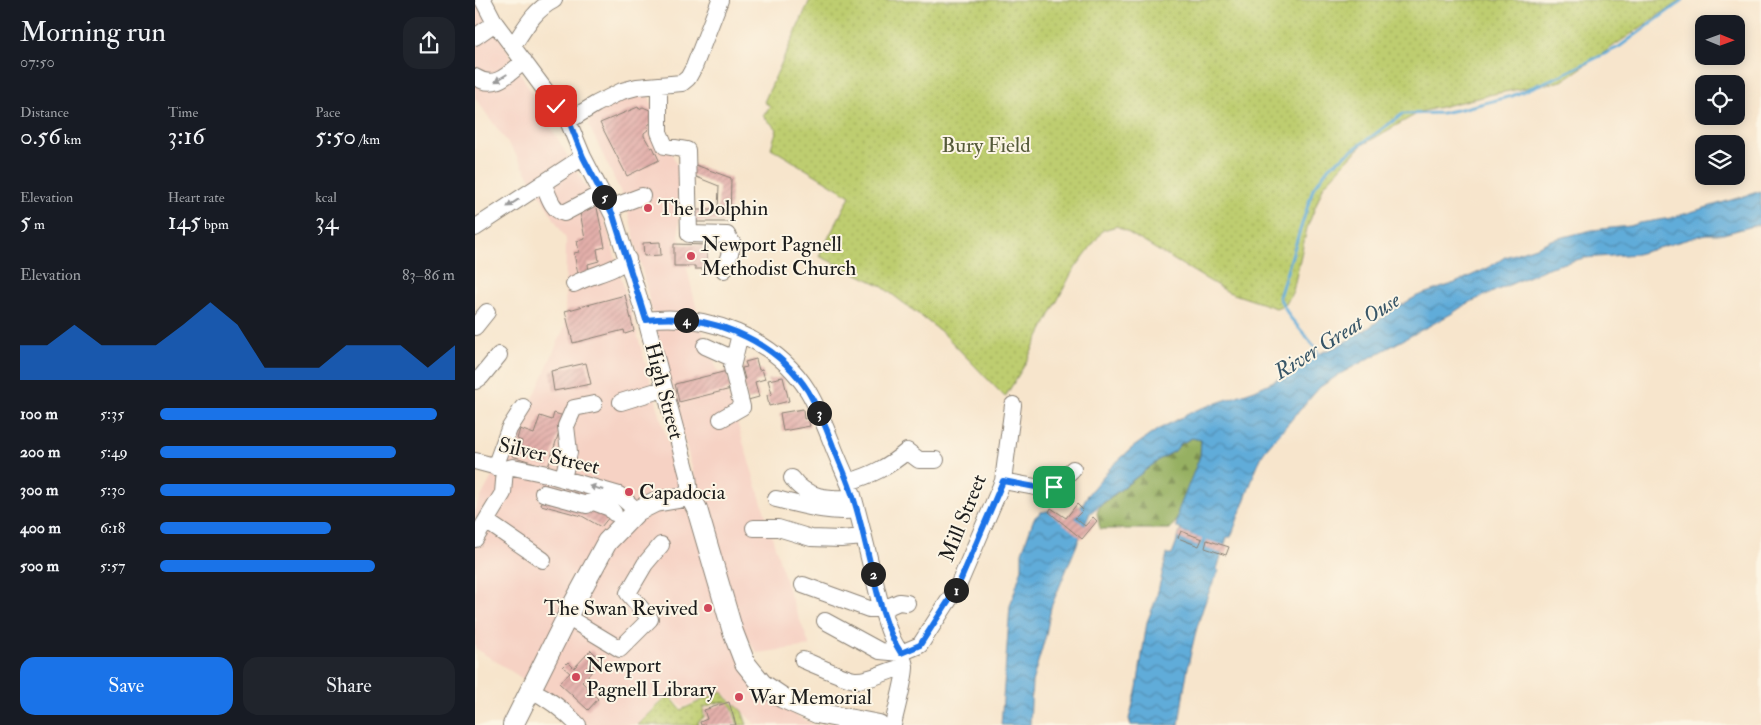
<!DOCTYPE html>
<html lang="en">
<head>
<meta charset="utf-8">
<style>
  :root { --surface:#171b24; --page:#20242c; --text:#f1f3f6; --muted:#9ea1a6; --accent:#1a73e8 }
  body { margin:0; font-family:"IM FELL Double Pica",serif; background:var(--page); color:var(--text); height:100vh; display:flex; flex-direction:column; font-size:19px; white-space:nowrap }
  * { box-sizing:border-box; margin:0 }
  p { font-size:16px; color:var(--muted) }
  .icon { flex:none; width:28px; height:28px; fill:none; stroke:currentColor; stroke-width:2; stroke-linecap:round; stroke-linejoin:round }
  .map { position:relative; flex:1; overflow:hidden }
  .side { display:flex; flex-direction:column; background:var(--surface); width:475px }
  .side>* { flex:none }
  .needle { width:32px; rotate:91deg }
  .controls { position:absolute; left:1220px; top:15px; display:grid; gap:10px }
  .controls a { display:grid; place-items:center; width:50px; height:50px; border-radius:10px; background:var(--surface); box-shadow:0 2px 12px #0003; font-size:25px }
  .pin { position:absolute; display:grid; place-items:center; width:42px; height:42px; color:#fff; margin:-21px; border-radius:10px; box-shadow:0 2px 8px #0006 }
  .km { position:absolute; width:25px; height:25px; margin:-12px; border-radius:50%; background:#222; color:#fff; font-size:14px; line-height:25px; text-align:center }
  .round { display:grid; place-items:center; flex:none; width:52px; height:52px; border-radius:15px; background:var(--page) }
  .summary { display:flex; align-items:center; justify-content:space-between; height:85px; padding:0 20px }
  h1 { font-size:28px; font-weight:600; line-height:38px }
  .figures { display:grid; grid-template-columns:repeat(3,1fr); gap:8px; height:85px; padding:5px 20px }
  .figures div { display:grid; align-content:center }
  .figures b { font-size:25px; font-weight:600 }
  .figures small { font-size:14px; font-weight:400 }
  .figures p { font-size:14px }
  .chart { height:140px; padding:10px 20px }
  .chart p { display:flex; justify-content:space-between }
  .chart svg { width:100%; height:90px; margin-top:5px; fill:var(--accent); opacity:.7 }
  .primary-button { display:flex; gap:10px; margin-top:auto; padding:10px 20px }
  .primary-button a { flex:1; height:58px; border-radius:15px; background:var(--accent); color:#fff; font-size:20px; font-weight:600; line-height:58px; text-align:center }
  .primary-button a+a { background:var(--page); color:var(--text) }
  ul { padding:0 20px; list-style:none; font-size:16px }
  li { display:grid; grid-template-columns:80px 60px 1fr; align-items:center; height:38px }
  li i { height:12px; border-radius:6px; background:var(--accent) }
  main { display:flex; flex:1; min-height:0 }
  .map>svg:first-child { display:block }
  .built { fill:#f6d2c4 }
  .grass { fill:url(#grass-dots); stroke:#6d7446 }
  .forest { fill:url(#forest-firs); stroke:#59663f }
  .water { fill:url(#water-waves); stroke:#3e647a }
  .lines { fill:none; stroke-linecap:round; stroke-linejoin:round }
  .stream { stroke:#61acd9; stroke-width:3 }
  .building { fill:url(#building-hatch) }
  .minor-casing { stroke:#8a8074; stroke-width:18 }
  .major-casing { stroke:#8a8074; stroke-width:22 }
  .minor { stroke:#fff; stroke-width:16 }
  .major { stroke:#fff; stroke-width:20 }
  .oneway { fill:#999 }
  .route-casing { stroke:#fff; stroke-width:10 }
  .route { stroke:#1a73e8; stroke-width:6 }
  .poi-dot { fill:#d1495b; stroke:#fcf5e5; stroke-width:2 }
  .labels { text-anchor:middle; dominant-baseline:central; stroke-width:4; stroke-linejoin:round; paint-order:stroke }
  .park-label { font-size:21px; fill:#555a39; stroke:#fcf5e5 }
  .poi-label { font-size:21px; fill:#1c1c1c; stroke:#fcf5e5; text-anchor:start }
  .street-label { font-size:21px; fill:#1c1c1c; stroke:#fcf5e5 }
  .water-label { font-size:22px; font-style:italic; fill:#385668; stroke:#fcf5e5 }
</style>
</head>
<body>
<main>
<section class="side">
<div class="summary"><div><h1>Morning run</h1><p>07:50</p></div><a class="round"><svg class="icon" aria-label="share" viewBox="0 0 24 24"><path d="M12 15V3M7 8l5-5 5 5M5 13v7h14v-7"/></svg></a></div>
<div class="figures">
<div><p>Distance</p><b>0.56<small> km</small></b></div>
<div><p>Time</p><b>3:16</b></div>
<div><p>Pace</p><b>5:50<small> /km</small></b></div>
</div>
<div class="figures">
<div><p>Elevation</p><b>5<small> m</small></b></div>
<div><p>Heart rate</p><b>145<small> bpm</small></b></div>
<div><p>kcal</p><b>34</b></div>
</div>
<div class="chart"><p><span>Elevation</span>83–86 m</p>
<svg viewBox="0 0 160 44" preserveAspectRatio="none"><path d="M0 44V27L10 27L20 17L30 27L40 27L50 27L60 17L70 6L80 17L90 38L100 38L110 38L120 27L130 27L140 27L150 38L160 27V44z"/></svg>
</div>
<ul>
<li><b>100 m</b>5:35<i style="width:94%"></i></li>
<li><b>200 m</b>5:49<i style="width:80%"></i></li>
<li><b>300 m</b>5:30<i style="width:100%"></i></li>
<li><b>400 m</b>6:18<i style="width:58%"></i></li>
<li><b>500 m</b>5:57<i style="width:73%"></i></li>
</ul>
<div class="primary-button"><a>Save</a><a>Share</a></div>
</section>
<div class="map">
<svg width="1286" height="725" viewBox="0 0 1286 725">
  <defs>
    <pattern id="grass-dots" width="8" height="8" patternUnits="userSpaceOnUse" patternTransform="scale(1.25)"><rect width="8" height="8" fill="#becd6f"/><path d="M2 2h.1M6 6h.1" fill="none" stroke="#a3af60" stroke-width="1.8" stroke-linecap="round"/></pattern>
    <pattern id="forest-firs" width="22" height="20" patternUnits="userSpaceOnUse" patternTransform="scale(1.25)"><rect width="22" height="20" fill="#96b062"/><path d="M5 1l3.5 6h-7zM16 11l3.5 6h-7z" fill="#7a8e50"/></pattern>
    <pattern id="water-waves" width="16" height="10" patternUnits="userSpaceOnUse" patternTransform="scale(1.25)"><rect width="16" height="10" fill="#61acd9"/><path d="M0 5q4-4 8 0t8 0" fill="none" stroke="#4f8baf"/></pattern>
    <pattern id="building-hatch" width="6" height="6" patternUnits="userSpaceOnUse" patternTransform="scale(1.25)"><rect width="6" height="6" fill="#e3afaa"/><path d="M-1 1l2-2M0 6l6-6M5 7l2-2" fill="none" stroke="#c29692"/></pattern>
  </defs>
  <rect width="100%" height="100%" fill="#fcf5e5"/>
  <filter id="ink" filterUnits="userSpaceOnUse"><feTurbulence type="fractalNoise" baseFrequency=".02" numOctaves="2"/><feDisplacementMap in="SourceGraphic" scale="10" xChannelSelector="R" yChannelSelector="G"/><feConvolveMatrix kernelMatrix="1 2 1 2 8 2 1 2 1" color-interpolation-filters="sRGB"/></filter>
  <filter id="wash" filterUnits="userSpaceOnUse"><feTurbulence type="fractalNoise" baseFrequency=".0096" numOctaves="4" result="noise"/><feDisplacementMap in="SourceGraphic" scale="20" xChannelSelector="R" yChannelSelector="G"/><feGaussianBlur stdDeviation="1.12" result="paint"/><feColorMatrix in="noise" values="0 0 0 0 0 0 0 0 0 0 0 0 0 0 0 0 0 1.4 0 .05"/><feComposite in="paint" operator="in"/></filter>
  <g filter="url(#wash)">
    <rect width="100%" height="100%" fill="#f7e5cc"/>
    <!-- built -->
    <path class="built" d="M0,0H4L89,150L128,214L203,478L255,639L300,704L339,725H281L247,691L208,707L193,693L162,725H110L84,702L0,648V508L54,408L90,326L91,239L40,153L0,98Z
      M171,90L203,168L204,235L227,331L258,409L315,595L335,646L282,653L270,636L215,461L183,337L151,203L114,126L116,114L136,101Z"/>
    <!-- grass -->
    <path class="grass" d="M335,0H1206L1087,81L1018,94L945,112L887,145L849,185L832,228L818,291L811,304L801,308L753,292L642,226L628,230L596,274L549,366L530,397L468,333L405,285L344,256L375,196L296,148L302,129L288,116L295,106L289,102Z
      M247,691L252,698L267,711L272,725H263L257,707L252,702L240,703L228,708L229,717L223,722L224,725H163L194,695L206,710Z"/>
    <!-- forest -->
    <path class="forest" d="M717,438L726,440L725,456L701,521L695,529H625L622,513L625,506L685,459L700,451L705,444Z"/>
    <!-- water -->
    <path class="water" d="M1286,191V224L1248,234H1231L1162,254L1109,258L1075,267L993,303L976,314L865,374L845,387L790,450L783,464L756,537H752L742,569L744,571C719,618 711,674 704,725H656L654,719L662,688L672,622L681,599L692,554H697L706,530L701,526L703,511L725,456L726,440L717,438L705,444L700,451L685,459L615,513L576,607L571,635L557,682L555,725H526L535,606L547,568V552L559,518L566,512L577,510L593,521L604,510L614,493L635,468L657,448L682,430L721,410L780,390L803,379L848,352L863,346L895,327L916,311L942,296L980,283L1013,268L1030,257L1064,246L1076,240L1117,230L1155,226L1165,223L1196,218Z"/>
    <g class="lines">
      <!-- stream -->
      <path class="stream" d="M845,357L840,347L814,316L804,297L838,189L854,167L928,114L967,113L986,109L1037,96L1084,76L1144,47L1208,0"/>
    </g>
    <g id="blocks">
      <!-- building -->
      <path class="building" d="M163,107L164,109L168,107L177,111L178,121L172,126L174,129L169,133V136L176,148L178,147L184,160L152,176L125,123Z
        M218,164L256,178L255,222H218L219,210H243L244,186L214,174Z
        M121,203L130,247L122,249L124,261L113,264L114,272L103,274L99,253L104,252L102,241L110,239L104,207Z
        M185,242L186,255L169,256L168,243Z
        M199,244L232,245V269H220V266H199Z
        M150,295L159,331L150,334L149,330L98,343L90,311Z
        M281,359L284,370L287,369L290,379L280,382L284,397L273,400L267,379H270L267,368L272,367L270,362Z
        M111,363L116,384L79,391L76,371Z
        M252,371L256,389L204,402L200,384Z
        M308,377L314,401L294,406L292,395L297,394L293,380Z
        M328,409L329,419L333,418L335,426L308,431L305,413Z
        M79,413L89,416L73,467L37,456L41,444L46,445L47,441L42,439L45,429L59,434L65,416L77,420Z
        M72,482L118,495L144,505L126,527L107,516L66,505Z
        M602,504L608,510L600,518L610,526L618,517L622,521L607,539L574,512L576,508L591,518Z
        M706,531L727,539L724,546L703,538Z
        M732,540L754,547L751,555L730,548Z
        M116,650L127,661L107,682L123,699L113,710L84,683L95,673L88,667L93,662L99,668Z
        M254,702L261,725H226L225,722L232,719L229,710Z"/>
    </g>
  </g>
  <g filter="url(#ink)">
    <use href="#blocks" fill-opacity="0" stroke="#8a8074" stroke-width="1"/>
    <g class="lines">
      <defs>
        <path id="minor" d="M8,0L20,23L93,121L108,157L138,215L171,320L213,476L215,496
          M0,37L20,23
          M38,46C50,28 59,10 79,0
          M0,77C21,90 33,74 49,61
          M184,85V132L190,146L212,150L214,234L252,235L258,244L249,270
          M93,121L121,104L147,91L162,87L207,83L213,78L219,67L245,0
          M68,183C73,193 76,210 89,213L127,193
          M135,208L167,196
          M0,228L108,157
          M99,284C117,274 138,272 153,259
          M171,320C231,312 300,338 333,391C343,408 351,428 358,446C364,462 372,477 377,492C384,516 390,541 396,566C402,589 407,616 417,638C421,648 428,654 430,666C431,676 420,713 418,725
          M0,327L12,312
          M230,346L259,359
          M0,381L6,377L24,355
          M146,402L188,389
          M246,419L267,407L257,367L265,334
          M0,461L30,469L38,467L72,474L144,495L162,511
          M20,467L34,429L48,407
          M317,478C331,499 355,499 378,498
          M88,479L94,452L91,426L99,408L119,404
          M528,481L571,489L579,487L598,469
          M373,482C397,475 413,467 432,451L444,460H461
          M68,493L112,505L116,501L135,508L139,513
          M301,499C327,505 355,514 381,510
          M11,521L68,560
          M279,528H303L336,538L366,539L389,537
          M0,539L28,493L30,469
          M328,585L394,609H408L424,602L432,603
          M92,617L145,649L175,619L153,593L170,564L186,545
          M350,621L405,651L426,653L445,645L483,586L528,481L538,405
          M328,660C339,664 370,679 380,680C397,681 413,669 430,667
          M56,690C75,699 88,710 103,725"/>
        <path id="major" d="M38,725L99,603L132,542L162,511L180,502L215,496L222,509L258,632L270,663L287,684L308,698L342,713L404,725"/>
      </defs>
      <!-- minor casing -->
      <use href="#minor" class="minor-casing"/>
      <!-- major casing -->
      <use href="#major" class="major-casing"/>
      <!-- minor -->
      <use href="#minor" class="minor"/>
      <!-- major -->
      <use href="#major" class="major"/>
    </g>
    <!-- one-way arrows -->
    <defs><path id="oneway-solid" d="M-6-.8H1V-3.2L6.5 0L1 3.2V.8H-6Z" transform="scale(1.25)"/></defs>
    <g class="oneway">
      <use href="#oneway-solid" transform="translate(26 78) rotate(148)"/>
      <use href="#oneway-solid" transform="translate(38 203) rotate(147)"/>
      <use href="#oneway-solid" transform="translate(121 488) rotate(-164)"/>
    </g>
  </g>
  <g class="lines" filter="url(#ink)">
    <defs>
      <path id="route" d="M81,106L94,121L108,157L138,215L171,320C232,312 299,338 333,391C343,408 351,427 358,446C364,461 371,476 376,491C383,510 387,530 392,550C400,582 408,626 426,653L445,645L483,586L528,481L571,489L579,487"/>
    </defs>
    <!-- route casing -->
    <use href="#route" class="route-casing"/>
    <!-- route -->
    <use href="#route" class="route"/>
  </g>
  <!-- markers -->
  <g class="poi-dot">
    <circle cx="173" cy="208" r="5"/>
    <circle cx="216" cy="256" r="5"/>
    <circle cx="154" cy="492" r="5"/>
    <circle cx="233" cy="608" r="5"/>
    <circle cx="101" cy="677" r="5"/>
    <circle cx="264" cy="697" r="5"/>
  </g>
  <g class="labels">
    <!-- park labels -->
    <g class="park-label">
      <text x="511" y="145">Bury Field</text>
    </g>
    <!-- poi labels -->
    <g class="poi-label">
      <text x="183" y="208">The Dolphin</text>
      <text x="226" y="244">Newport Pagnell<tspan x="226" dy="24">Methodist Church</tspan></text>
      <text x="164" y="492">Capadocia</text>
      <text x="223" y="608" text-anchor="end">The Swan Revived</text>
      <text x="111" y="665">Newport<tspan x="111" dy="24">Pagnell Library</tspan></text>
      <text x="274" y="697">War Memorial</text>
    </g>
    <!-- street labels -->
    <g class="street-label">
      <text transform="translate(189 391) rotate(75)">High Street</text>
      <text transform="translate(74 456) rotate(13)">Silver Street</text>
      <text transform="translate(488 518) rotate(-68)">Mill Street</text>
    </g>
    <!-- water labels -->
    <g class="water-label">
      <text transform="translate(862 336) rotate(-32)">River Great Ouse</text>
    </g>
  </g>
</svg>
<div class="controls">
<a><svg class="needle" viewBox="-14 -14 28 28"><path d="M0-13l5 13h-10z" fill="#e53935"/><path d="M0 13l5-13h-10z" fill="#9ea1a6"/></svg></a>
<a><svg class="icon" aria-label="locate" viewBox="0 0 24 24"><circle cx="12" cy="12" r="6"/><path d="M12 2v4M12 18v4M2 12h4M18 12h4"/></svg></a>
<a><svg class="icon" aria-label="layers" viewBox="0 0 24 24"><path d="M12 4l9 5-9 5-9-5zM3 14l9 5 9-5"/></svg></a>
</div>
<div class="pin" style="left:579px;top:487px;background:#1e9e55"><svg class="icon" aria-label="arrive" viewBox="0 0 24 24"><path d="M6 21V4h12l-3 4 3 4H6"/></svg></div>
<div class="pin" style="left:81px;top:106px;background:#d93025"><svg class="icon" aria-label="check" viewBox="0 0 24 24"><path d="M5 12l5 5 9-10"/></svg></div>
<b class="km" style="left:481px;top:590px">1</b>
<b class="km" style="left:398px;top:574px">2</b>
<b class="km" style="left:344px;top:413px">3</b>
<b class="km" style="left:211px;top:320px">4</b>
<b class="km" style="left:129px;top:197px">5</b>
</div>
</main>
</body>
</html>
